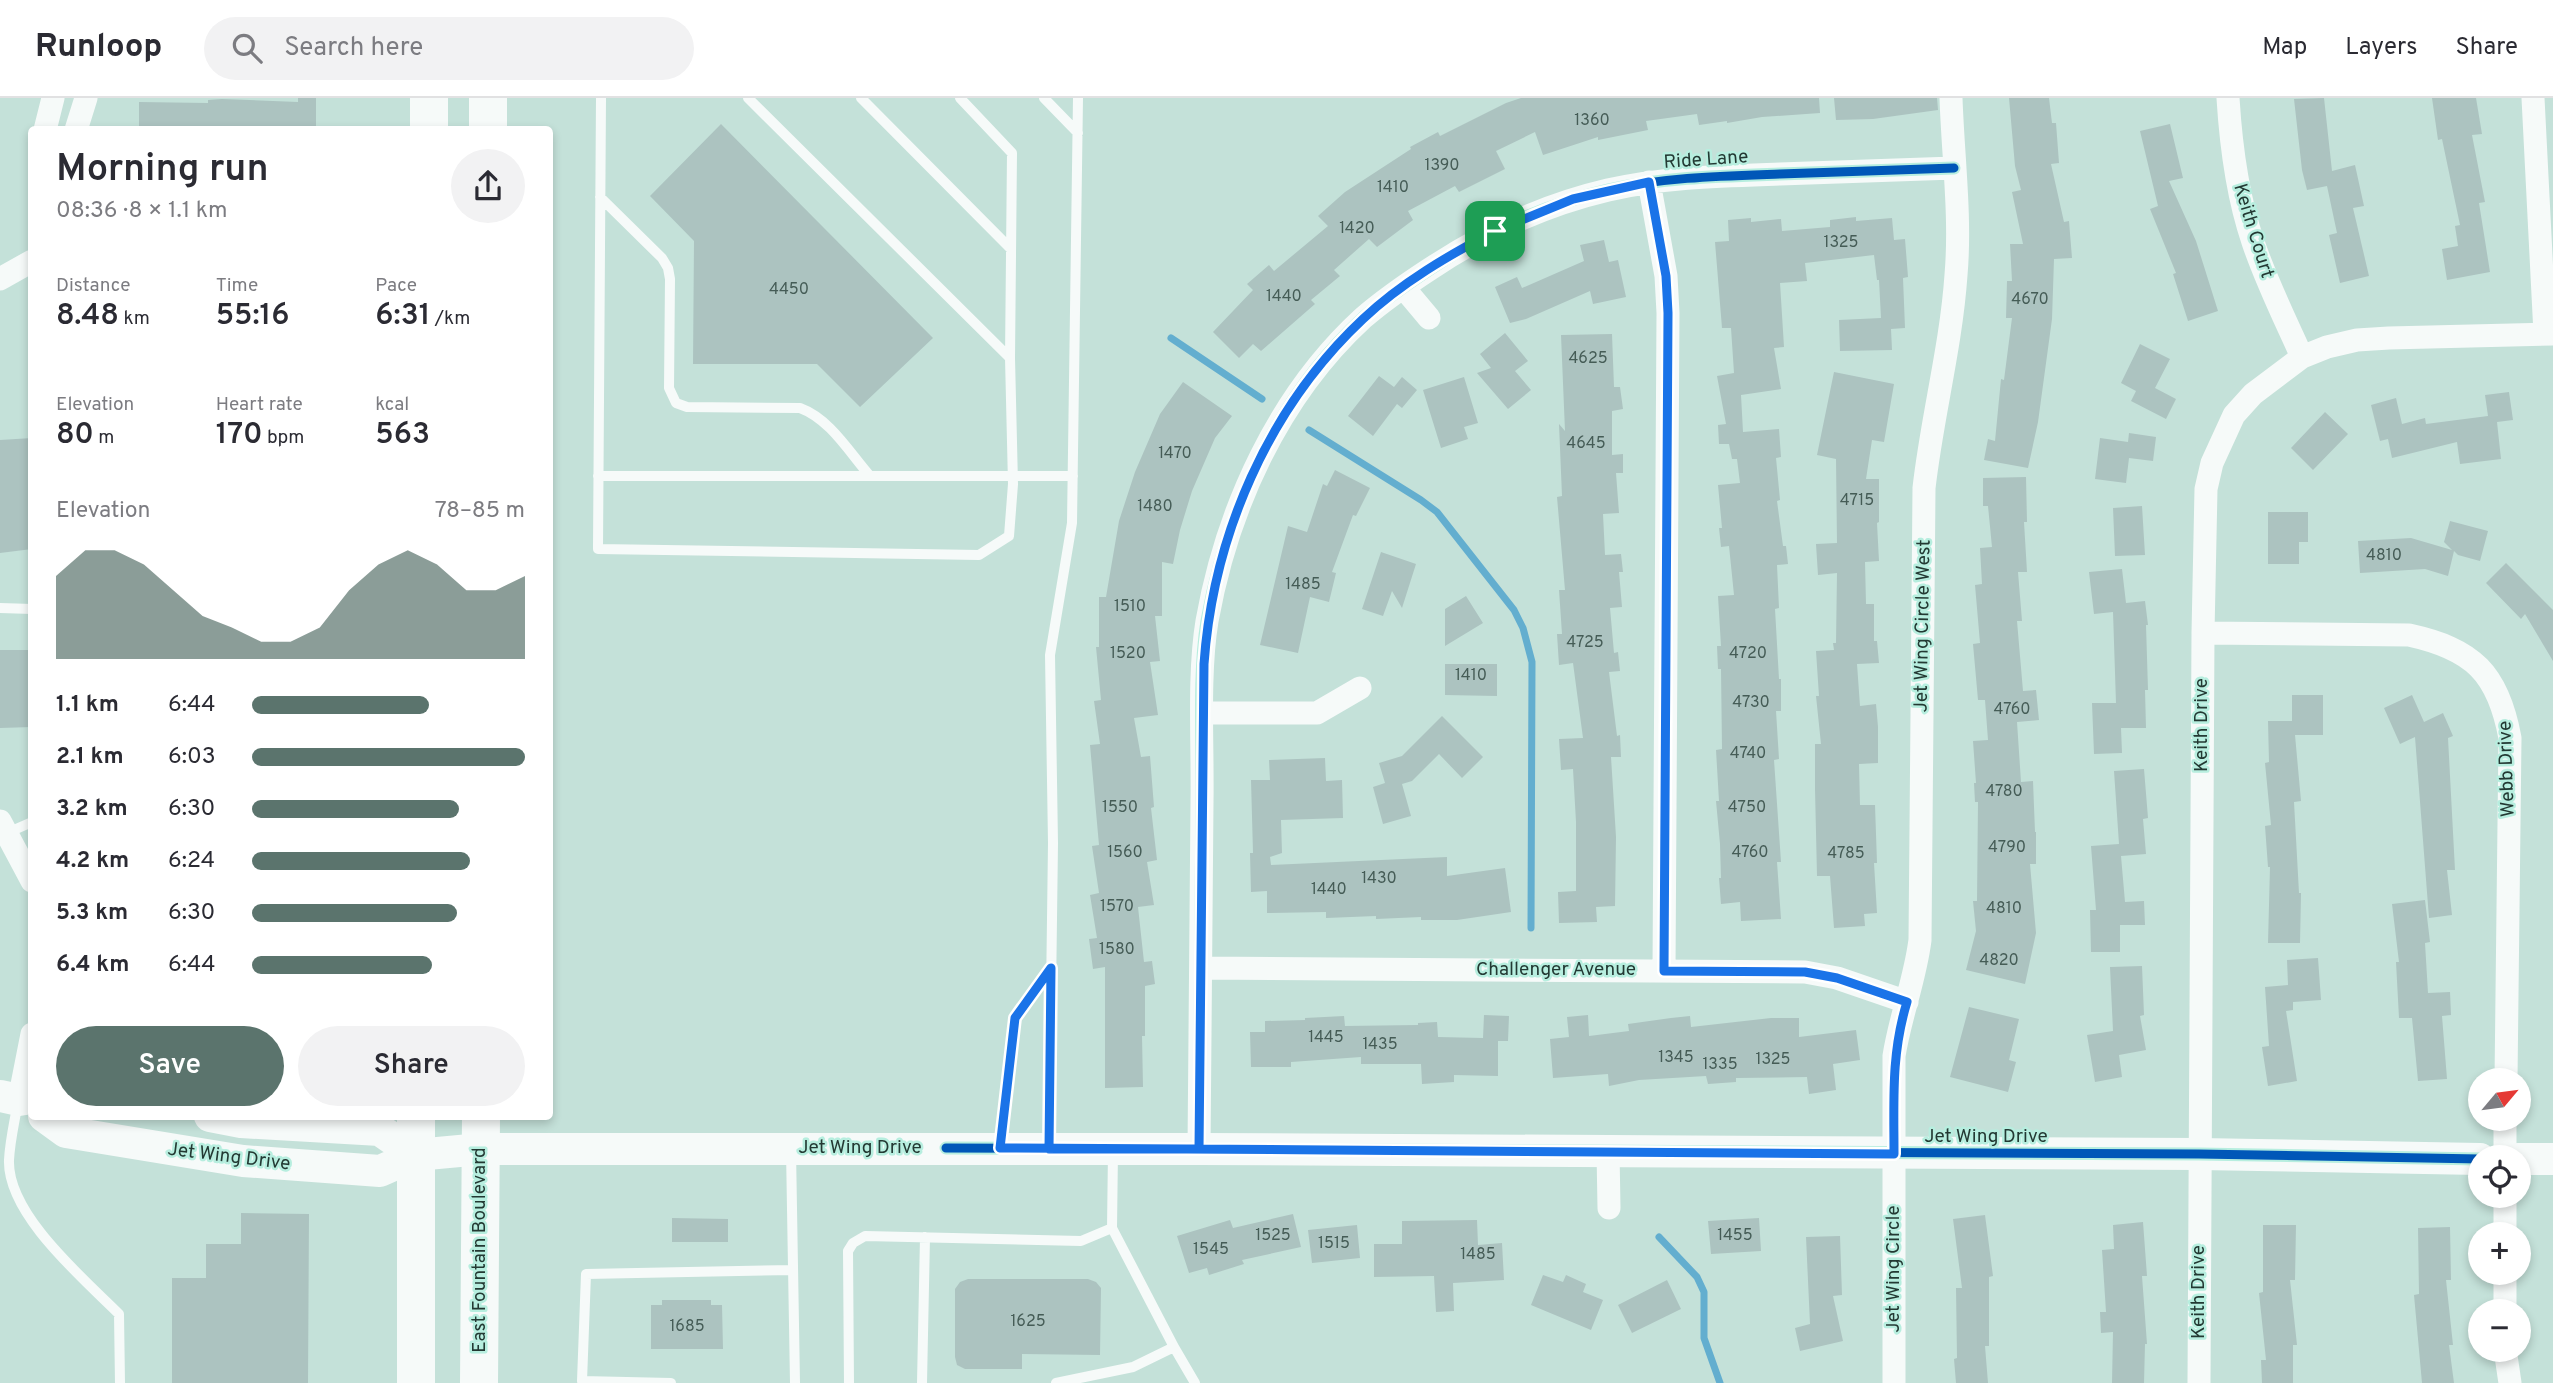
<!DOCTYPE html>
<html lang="en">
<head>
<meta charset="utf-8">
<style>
  :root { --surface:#fff; --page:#f2f2f3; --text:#2b2b33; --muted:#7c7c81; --line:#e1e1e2; --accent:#5b746d }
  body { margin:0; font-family:Overpass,sans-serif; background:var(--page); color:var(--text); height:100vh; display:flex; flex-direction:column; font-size:26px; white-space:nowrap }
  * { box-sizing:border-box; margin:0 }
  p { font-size:23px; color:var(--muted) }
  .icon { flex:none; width:38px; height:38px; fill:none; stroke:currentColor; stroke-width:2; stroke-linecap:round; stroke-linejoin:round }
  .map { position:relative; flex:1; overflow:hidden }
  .sheet { position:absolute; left:28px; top:28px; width:525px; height:994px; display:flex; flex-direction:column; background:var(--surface); border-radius:7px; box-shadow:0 4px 10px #0003 }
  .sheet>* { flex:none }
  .needle { width:46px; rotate:61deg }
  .buttons { position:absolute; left:2468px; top:970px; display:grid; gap:14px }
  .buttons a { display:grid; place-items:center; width:63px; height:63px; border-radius:50%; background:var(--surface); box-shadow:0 4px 10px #0003; font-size:35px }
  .pin { position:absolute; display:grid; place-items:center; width:60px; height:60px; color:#fff; margin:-30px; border-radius:14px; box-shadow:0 4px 10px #0006 }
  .round { display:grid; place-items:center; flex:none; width:74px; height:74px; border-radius:37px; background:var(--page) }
  .headline { display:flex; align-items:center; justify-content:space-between; height:119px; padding:0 28px }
  h1 { font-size:38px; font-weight:600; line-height:52px }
  .stats { display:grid; grid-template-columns:repeat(3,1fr); gap:10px; height:119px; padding:7px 28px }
  .stats div { display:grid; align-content:center }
  .stats b { font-size:30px; font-weight:600 }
  .stats small { font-size:19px; font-weight:400 }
  .stats p { font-size:19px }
  .chart { height:196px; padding:14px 28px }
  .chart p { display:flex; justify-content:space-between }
  .chart svg { width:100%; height:126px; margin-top:7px; fill:var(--accent); opacity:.7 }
  .primary-button { display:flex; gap:14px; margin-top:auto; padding:14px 28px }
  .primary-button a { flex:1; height:80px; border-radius:42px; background:var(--accent); color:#fff; font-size:28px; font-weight:600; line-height:80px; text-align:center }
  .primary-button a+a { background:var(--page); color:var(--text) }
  ul { padding:0 28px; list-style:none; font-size:23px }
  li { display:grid; grid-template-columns:112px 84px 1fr; align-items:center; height:52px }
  li i { height:18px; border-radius:9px; background:var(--accent) }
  header { display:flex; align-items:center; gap:42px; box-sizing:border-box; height:98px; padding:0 35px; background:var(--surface); border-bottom:2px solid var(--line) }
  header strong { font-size:33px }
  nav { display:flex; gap:38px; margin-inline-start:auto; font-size:24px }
  .search { width:490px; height:63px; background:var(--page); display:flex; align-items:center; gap:18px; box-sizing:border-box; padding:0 24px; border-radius:38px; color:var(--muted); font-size:26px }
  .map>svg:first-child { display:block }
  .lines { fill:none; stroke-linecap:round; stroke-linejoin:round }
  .stream { stroke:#63aecf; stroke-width:7 }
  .building { fill:#acc3c0 }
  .lane { stroke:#f6faf9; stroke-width:10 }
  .street { stroke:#f6faf9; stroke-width:23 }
  .secondary { stroke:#f6faf9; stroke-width:32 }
  .highway { stroke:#f6faf9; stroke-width:38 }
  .cycleway-casing { stroke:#b7eedf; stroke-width:13 }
  .cycleway { stroke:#0057b8; stroke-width:9 }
  .route-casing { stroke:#fff; stroke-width:14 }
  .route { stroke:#1a73e8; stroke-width:9 }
  .labels { text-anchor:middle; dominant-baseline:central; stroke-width:5; stroke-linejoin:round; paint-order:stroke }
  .number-label { font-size:16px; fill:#455c56 }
  .street-label { font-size:19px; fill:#233933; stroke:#b7eedf }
</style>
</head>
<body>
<header>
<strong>Runloop</strong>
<div class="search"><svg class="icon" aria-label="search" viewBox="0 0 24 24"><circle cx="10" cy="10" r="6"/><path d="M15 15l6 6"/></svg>Search here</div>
<nav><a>Map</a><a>Layers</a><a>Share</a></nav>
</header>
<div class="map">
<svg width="2553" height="1285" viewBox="0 0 2553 1285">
  <rect width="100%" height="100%" fill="#c4e1d9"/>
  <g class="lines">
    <!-- stream -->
    <path class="stream" d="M1171,240L1262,301
      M1309,332L1421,402L1437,414L1514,512L1523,530L1532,564L1531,830
      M1659,1139L1697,1179L1704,1194V1240L1720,1285"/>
  </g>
  <!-- building -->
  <path class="building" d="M298,0H316V32H139V4L208,5V2L222,1L298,4Z
    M1521,0H1819L1820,15L1762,19L1727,25V23L1699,27L1697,16L1646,23L1648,32L1598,42V39L1543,57L1535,34L1496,53L1505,71L1459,94L1455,88L1408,113L1413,122L1377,149L1369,141L1334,172L1340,178L1311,202L1315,206L1261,253L1253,246L1239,260L1213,234L1253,192L1247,186L1269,167L1274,173L1328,128L1318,118L1345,94L1411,51L1410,49L1438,34L1440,38L1506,5Z
    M1834,0H1937L1938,12L1873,21L1836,22Z
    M2009,0H2049L2052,25H2056L2059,65L2051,66L2064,124L2069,123L2072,160L2054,161L2052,221L2038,324L2028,370L1984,362L1988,341L1995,343L2001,281L2004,282L2012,220H2006L2007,183H2012L2010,146H2023L2012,94L2021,92L2015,68Z
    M2324,0L2332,73L2355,67L2364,108L2353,110L2369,178L2340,185L2329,137L2337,135L2327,88L2307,92L2302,72L2294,1Z
    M2432,0H2476L2482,36L2472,37L2485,104L2479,105L2490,174L2447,182L2442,151L2458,148L2455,128L2460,127L2442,41L2438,42Z
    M721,26L933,240L860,309L817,266H693L694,143L650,98Z
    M2170,26L2183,80L2169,83L2196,143L2218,213L2188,223L2173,176L2176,175L2150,111L2158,108L2140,33Z
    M1856,119V123L1892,120L1894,142L1905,141L1908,179L1903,180L1905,230L1891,231L1892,252L1840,253L1839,222L1881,220L1879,182H1877L1874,157L1805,165L1807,183L1780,185L1784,249L1774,250L1781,291L1741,297L1743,334L1779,331L1781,359L1776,360L1780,402L1777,403L1783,448H1786L1788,466L1777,467L1779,510L1775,511L1779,581H1781V613H1776L1779,661L1774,662L1781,764H1777L1781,821L1741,823L1740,804L1721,806L1719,780H1721L1720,746L1716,703H1719L1716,652L1722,651L1721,571H1718L1717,548H1721L1718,498L1734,497L1729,448L1721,449L1719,430H1722L1718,387L1740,385L1737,361H1732L1729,346H1719L1718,327L1726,326L1717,278L1734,275L1731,230H1722L1715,144L1729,143L1728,122L1751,120V124L1781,121L1782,133L1830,129V122Z
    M1604,142L1609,164L1618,162L1626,199L1593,206L1590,193L1526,221L1510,225L1495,189L1517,179L1522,190L1584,163L1580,147Z
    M1505,235L1528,263L1515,273L1531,292L1508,311L1477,275L1491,270L1480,256Z
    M1612,236L1614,289H1620L1623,311L1612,313V357L1623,356V375H1616L1619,415L1603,416L1605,457L1621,456L1623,474H1619L1622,509L1610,510L1614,555L1618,554L1620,573L1609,574L1617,638L1620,637L1621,659H1611L1616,739L1615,808L1596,809L1597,824L1559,825L1558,794L1576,793V724L1573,671L1561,672L1559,641L1583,640L1573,565L1559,567L1557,536H1562L1559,492H1565L1557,399L1562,398L1559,326L1565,333L1561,237Z
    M2140,246L2170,261L2155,290L2176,301L2166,321L2131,303L2136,293L2121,285Z
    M1834,274L1894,286L1884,344L1872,342L1866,381H1879V424L1877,425L1879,463L1865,464L1866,506H1874V543H1877L1879,565L1857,566L1860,608L1876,606L1878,629V665L1859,666L1860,707H1875L1877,765H1874L1877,815L1864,816L1865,828L1834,830L1830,778H1817L1815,691V646H1821L1816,598H1819L1816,553L1834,552L1833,545H1836L1837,475L1818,477L1816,446L1837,445L1836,361L1817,357Z
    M1379,278L1394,289L1402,279L1417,292L1402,310L1397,306L1373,338L1348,318Z
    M1464,279L1478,325L1464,329L1468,341L1441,350L1423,292Z
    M1183,284L1232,318L1215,340L1192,393L1180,432L1173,466L1162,464V518H1155L1160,563L1150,564L1158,617L1134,620L1141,659L1150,658L1154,709L1151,710L1157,762L1147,764L1154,807L1138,809L1144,864L1152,863L1155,886L1145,888V938H1142L1143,989L1105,990V869L1093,871L1089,841L1097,840L1090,797L1099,795L1092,748L1099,747L1090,647L1100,646L1094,603L1101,602L1096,549H1099V499H1106L1119,423L1135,374L1160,316Z
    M2509,294L2513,322L2497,324L2501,361L2460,366L2457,344L2392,360L2388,341L2380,343L2371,307L2396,300L2402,326L2425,320L2426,326L2488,318L2485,297Z
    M2325,314L2348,336L2313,372L2291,350Z
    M2129,335L2156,339L2153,363L2129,360L2126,385L2095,381L2100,340L2128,344Z
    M32,340V451L0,455V342Z
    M1335,372L1370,390L1356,418L1353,417L1332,474L1336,475L1329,504L1310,499L1298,555L1260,547L1288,428L1307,434L1323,386L1327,388Z
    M2026,379L2027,424H2024L2027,474H2018L2022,523H2017L2023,593L2036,592L2039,622L2017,624L2021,684L2033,683L2035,734H2036V766H2030L2036,835L2025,886L1966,872L1976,833L1973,803H1977L1978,704H1975L1974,685H1976L1973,643L1988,642L1985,602H1978L1973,546L1980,545L1975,487L1982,486L1980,450L1992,449L1988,408H1983V380Z
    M2142,408L2145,457L2115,458L2113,410Z
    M2268,414H2308V444H2299V466H2268Z
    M2450,423L2488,433L2480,463L2458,457L2454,453L2448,478L2425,471L2360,475L2358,443L2411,440L2452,452L2444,444Z
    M1381,454L1416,466L1402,510L1392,493L1383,518L1362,511Z
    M2506,465L2553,512V563L2525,516L2521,521L2486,485Z
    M2122,471L2126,505L2145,503L2148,527H2146L2148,592H2145L2146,630H2121L2122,655L2094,656L2092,605H2116L2113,514L2094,516L2089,474Z
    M1466,498L1483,525L1445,548V511Z
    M0,552H32V629L0,630Z
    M1445,566H1497V598L1445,597Z
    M2292,597H2323V637H2295L2301,703L2294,704L2299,795H2301L2300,845H2268L2270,769H2268L2265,728L2271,727L2265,665L2269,664L2268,623H2292Z
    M2412,597L2424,624L2443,615L2453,638L2448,640L2455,772H2447L2452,817L2429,820L2415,639L2400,646L2384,610Z
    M1442,618L1483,659L1462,680L1439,656L1412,683L1402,686L1411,718L1383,726L1373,689L1385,685L1379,665L1402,658Z
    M1325,660L1326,683L1342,682L1343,720L1281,722L1282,755L1270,759L1271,767L1447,759V778L1505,770L1511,814L1457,822H1421V819L1376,821V818L1326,820V814L1267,815V793L1251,794L1250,755H1253L1251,682H1270L1269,662Z
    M2144,671L2148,720L2143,721L2146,756L2121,758L2125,804L2144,803L2145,827H2120V854H2091L2090,812H2096L2091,748L2119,746L2114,673Z
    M2425,802L2430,844L2425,845L2428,895L2450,894L2451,917L2442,918L2447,981L2418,983L2412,920H2399L2396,864H2399L2392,806Z
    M2318,860L2321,902L2293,904V912L2286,913L2297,983L2268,988L2262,949L2269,948L2265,889L2288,887L2287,862Z
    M2142,868L2144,917L2140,918L2146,952L2119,957L2122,979L2095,984L2087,937L2113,933L2110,869Z
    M1969,909L2019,921L2009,962L2016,964L2008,994L1950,979Z
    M1484,917L1509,918L1508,943H1498V978L1454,977V984L1422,986L1421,966H1361V959L1291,964V969H1251L1250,934H1265V923L1305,922V920L1344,918L1345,928L1418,927V925L1437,924L1438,939L1483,940Z
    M1588,917L1589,938L1629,933L1628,926L1671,920L1690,918L1691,929L1771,920H1799V939L1856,932L1860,962L1833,966L1836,992L1809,996L1807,979L1736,980V984L1708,986L1706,978L1639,982L1609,988L1608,976L1553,980L1550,941L1569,939L1567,919Z
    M241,1115L309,1116L308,1285H172V1180H206V1146H241Z
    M1293,1116L1301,1149L1242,1162L1244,1166L1209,1177L1207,1170L1189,1175L1177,1138L1230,1122L1233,1130Z
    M1985,1117L1993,1178L1989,1179V1248H1985L1988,1285H1956L1954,1261L1957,1260L1956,1190H1962L1953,1121Z
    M672,1120L728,1121V1144H672Z
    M1759,1120L1761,1153L1711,1156L1708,1123Z
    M1477,1122L1478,1147L1502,1145L1504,1182L1453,1185L1454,1213L1436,1214L1434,1178L1374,1179V1146H1402V1123Z
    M2143,1124L2147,1178H2142L2147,1246H2145L2144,1285H2112L2113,1234L2101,1235L2100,1214H2106L2102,1152L2114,1151L2113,1127Z
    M1357,1127L1360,1160L1312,1165L1308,1132Z
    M2263,1127H2296L2295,1182H2290L2297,1247H2293V1285H2262L2261,1262H2266L2259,1195L2263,1194Z
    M2450,1129L2451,1182H2446L2453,1247H2449L2454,1285H2422L2414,1197L2419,1196L2418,1130Z
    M1840,1138L1842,1197L1833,1198L1843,1243L1800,1253L1795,1230L1810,1226L1806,1139Z
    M1543,1177L1563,1184L1566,1177L1586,1186L1583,1194L1603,1202L1591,1232L1531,1207Z
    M968,1181H1088L1096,1184L1101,1190L1100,1257L1022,1256V1271H965L957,1267L955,1259V1191L960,1184Z
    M1667,1182L1681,1211L1632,1235L1618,1207Z
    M662,1202H711V1207H722L723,1251H651V1207H662Z"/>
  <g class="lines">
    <!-- lane -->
    <path class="lane" d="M601,0L598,451L979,457L1009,438L1013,386L1010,260L1012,55L960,0
      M748,0L1010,260
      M861,0L1011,151
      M1044,0L1078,35
      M600,99L662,160L668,170L670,181L669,290L676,305L687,309L800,310C830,321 849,354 870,378
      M598,378H1073
      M0,510L32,511
      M7,735L32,724
      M18,1003C15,1022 10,1042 9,1062C7,1116 83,1180 119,1216L120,1285
      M1000,1047L1015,920L1051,870
      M1049,1049L1053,745L1050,557L1072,425L1078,0
      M791,1052L795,1285
      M1174,1249L1195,1285
      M671,1285L582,1283L586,1176L793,1172
      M849,1285L848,1153L853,1145L865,1138L1081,1143L1112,1130
      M922,1285L925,1139
      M1056,1285L1133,1269L1174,1249L1112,1130L1113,1053"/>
    <!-- street -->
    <path class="street" d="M2228,0C2231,49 2237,97 2253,144C2266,183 2285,221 2302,259
      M2533,0L2545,236
      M45,32L53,0
      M76,32L86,0
      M1649,84L1666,178L1668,215L1664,873
      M0,181L32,163
      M1403,189L1429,220
      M2203,535L2409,537C2473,551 2498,575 2510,640L2506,982
      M1203,615H1317L1360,590
      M0,723L32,783
      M1201,870L1805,874L1837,880L1907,904
      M19,1002L32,936
      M1199,1051C1200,935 1201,820 1202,704C1203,648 1198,578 1207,523C1227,411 1278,298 1363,220C1384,202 1407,186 1430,171C1484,135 1544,107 1608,92C1665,79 1722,78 1780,76C1838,74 1896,72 1954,70
      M1608,1053L1609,1110
      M2505,1059V1020
      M2505,1097V1136
      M2505,1174V1213
      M2505,1251L2510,1285
      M1894,1285V958C1900,919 1915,882 1920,842L1924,390C1932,319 1951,249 1956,177C1961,119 1953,59 1951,0
      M2199,1285L2203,535L2206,391L2212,365L2234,317L2253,296L2302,259L2327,249L2357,242L2389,240L2553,236"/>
    <!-- secondary -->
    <path class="secondary" d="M0,998L19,1002L32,1000
      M44,1018L66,1034L243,1063L380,1073L416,1057L481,1051H1199L2199,1056L2480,1061
      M210,1018L241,1024L380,1032L416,1057
      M2518,1061H2553"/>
    <!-- highway -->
    <path class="highway" d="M429,32V0
      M488,32V0
      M416,1285V1018
      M479,1285L481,1018"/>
    <defs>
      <path id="cycleway" d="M946,1050L2199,1056L2480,1061
        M1199,1051C1200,935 1201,820 1202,704C1203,648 1198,578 1207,523C1227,411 1278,298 1363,220C1384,202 1407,186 1430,171C1484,135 1544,107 1608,92C1665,79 1722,78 1780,76C1838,74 1896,72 1954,70"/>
    </defs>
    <!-- cycleway casing -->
    <use href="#cycleway" class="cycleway-casing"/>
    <!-- cycleway -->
    <use href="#cycleway" class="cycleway"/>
  </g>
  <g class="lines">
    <defs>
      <path id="route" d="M1495,133C1449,157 1401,185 1363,221C1268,310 1213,438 1204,566L1199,1051H1049L1051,870L1015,920L1000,1050C1298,1052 1596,1053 1894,1056C1894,1002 1891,956 1907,904L1837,880L1805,874L1664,873L1668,215L1666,178L1649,84L1573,101L1495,133"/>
    </defs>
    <!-- route casing -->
    <use href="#route" class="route-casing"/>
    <!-- route -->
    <use href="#route" class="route"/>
  </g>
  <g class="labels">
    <!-- number labels -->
    <g class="number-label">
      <text x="1592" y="23">1360</text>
      <text x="1442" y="68">1390</text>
      <text x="1393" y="90">1410</text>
      <text x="1357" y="131">1420</text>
      <text x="1841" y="145">1325</text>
      <text x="789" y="192">4450</text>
      <text x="1284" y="199">1440</text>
      <text x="2030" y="202">4670</text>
      <text x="1588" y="261">4625</text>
      <text x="1586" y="346">4645</text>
      <text x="1175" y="356">1470</text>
      <text x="1857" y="403">4715</text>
      <text x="1155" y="409">1480</text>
      <text x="2384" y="458">4810</text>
      <text x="1303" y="487">1485</text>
      <text x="1130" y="509">1510</text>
      <text x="1585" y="545">4725</text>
      <text x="1128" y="556">1520</text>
      <text x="1748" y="556">4720</text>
      <text x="1471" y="578">1410</text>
      <text x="1751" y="605">4730</text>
      <text x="2012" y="612">4760</text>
      <text x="1748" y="656">4740</text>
      <text x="2004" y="694">4780</text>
      <text x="1120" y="710">1550</text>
      <text x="1747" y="710">4750</text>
      <text x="2007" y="750">4790</text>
      <text x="1125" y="755">1560</text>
      <text x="1750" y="755">4760</text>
      <text x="1846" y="756">4785</text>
      <text x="1379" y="781">1430</text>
      <text x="1329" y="792">1440</text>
      <text x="1117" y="809">1570</text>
      <text x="2004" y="811">4810</text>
      <text x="1117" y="852">1580</text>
      <text x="1999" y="863">4820</text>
      <text x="1326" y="940">1445</text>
      <text x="1380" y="947">1435</text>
      <text x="1676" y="960">1345</text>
      <text x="1773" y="962">1325</text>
      <text x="1720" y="967">1335</text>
      <text x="1273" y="1138">1525</text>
      <text x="1735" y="1138">1455</text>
      <text x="1334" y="1146">1515</text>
      <text x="1211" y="1152">1545</text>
      <text x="1478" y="1157">1485</text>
      <text x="1028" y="1224">1625</text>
      <text x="687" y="1229">1685</text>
    </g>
    <!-- street labels -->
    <g class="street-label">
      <text transform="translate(1706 62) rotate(-4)">Ride Lane</text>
      <text transform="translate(2253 133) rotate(73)">Keith Court</text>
      <text transform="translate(1923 528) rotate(-89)">Jet Wing Circle West</text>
      <text transform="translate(2202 627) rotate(-90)">Keith Drive</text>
      <text transform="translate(2507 671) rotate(-92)">Webb Drive</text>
      <text x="1556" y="872">Challenger Avenue</text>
      <text x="1986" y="1039">Jet Wing Drive</text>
      <text x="860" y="1050">Jet Wing Drive</text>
      <text transform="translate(229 1059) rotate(7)">Jet Wing Drive</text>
      <text transform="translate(480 1152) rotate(-90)">East Fountain Boulevard</text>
      <text transform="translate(1894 1171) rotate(-90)">Jet Wing Circle</text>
      <text transform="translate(2199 1194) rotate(-90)">Keith Drive</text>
    </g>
  </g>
</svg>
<div class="buttons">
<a><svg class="needle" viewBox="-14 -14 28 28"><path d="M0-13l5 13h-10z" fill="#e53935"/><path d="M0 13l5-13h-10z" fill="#7c7c81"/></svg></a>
<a><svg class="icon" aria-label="locate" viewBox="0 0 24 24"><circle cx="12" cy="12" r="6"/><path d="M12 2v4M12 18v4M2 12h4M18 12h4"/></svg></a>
<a>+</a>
<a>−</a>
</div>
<div class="pin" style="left:1495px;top:133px;background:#1e9e55"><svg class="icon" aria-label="arrive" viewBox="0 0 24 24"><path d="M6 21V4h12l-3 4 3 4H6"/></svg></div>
<section class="sheet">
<div class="headline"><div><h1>Morning run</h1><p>08:36 · 8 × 1.1 km</p></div><a class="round"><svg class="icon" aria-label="share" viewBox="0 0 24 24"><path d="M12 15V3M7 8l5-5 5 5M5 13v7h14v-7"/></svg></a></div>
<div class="stats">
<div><p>Distance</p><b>8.48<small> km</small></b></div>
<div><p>Time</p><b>55:16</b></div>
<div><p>Pace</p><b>6:31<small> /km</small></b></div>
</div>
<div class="stats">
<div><p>Elevation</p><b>80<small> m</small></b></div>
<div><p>Heart rate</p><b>170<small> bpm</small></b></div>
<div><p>kcal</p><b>563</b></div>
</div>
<div class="chart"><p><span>Elevation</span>78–85 m</p>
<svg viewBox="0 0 160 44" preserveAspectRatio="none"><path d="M0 44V15L10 6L20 6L30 11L40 20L50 29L60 33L70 38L80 38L90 33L100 20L110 11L120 6L130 11L140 20L150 20L160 15V44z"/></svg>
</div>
<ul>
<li><b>1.1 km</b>6:44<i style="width:65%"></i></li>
<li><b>2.1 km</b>6:03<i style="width:100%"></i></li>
<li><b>3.2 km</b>6:30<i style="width:76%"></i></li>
<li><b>4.2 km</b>6:24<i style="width:80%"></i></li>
<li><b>5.3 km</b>6:30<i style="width:75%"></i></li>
<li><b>6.4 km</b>6:44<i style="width:66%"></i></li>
</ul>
<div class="primary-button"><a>Save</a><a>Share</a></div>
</section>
</div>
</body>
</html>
